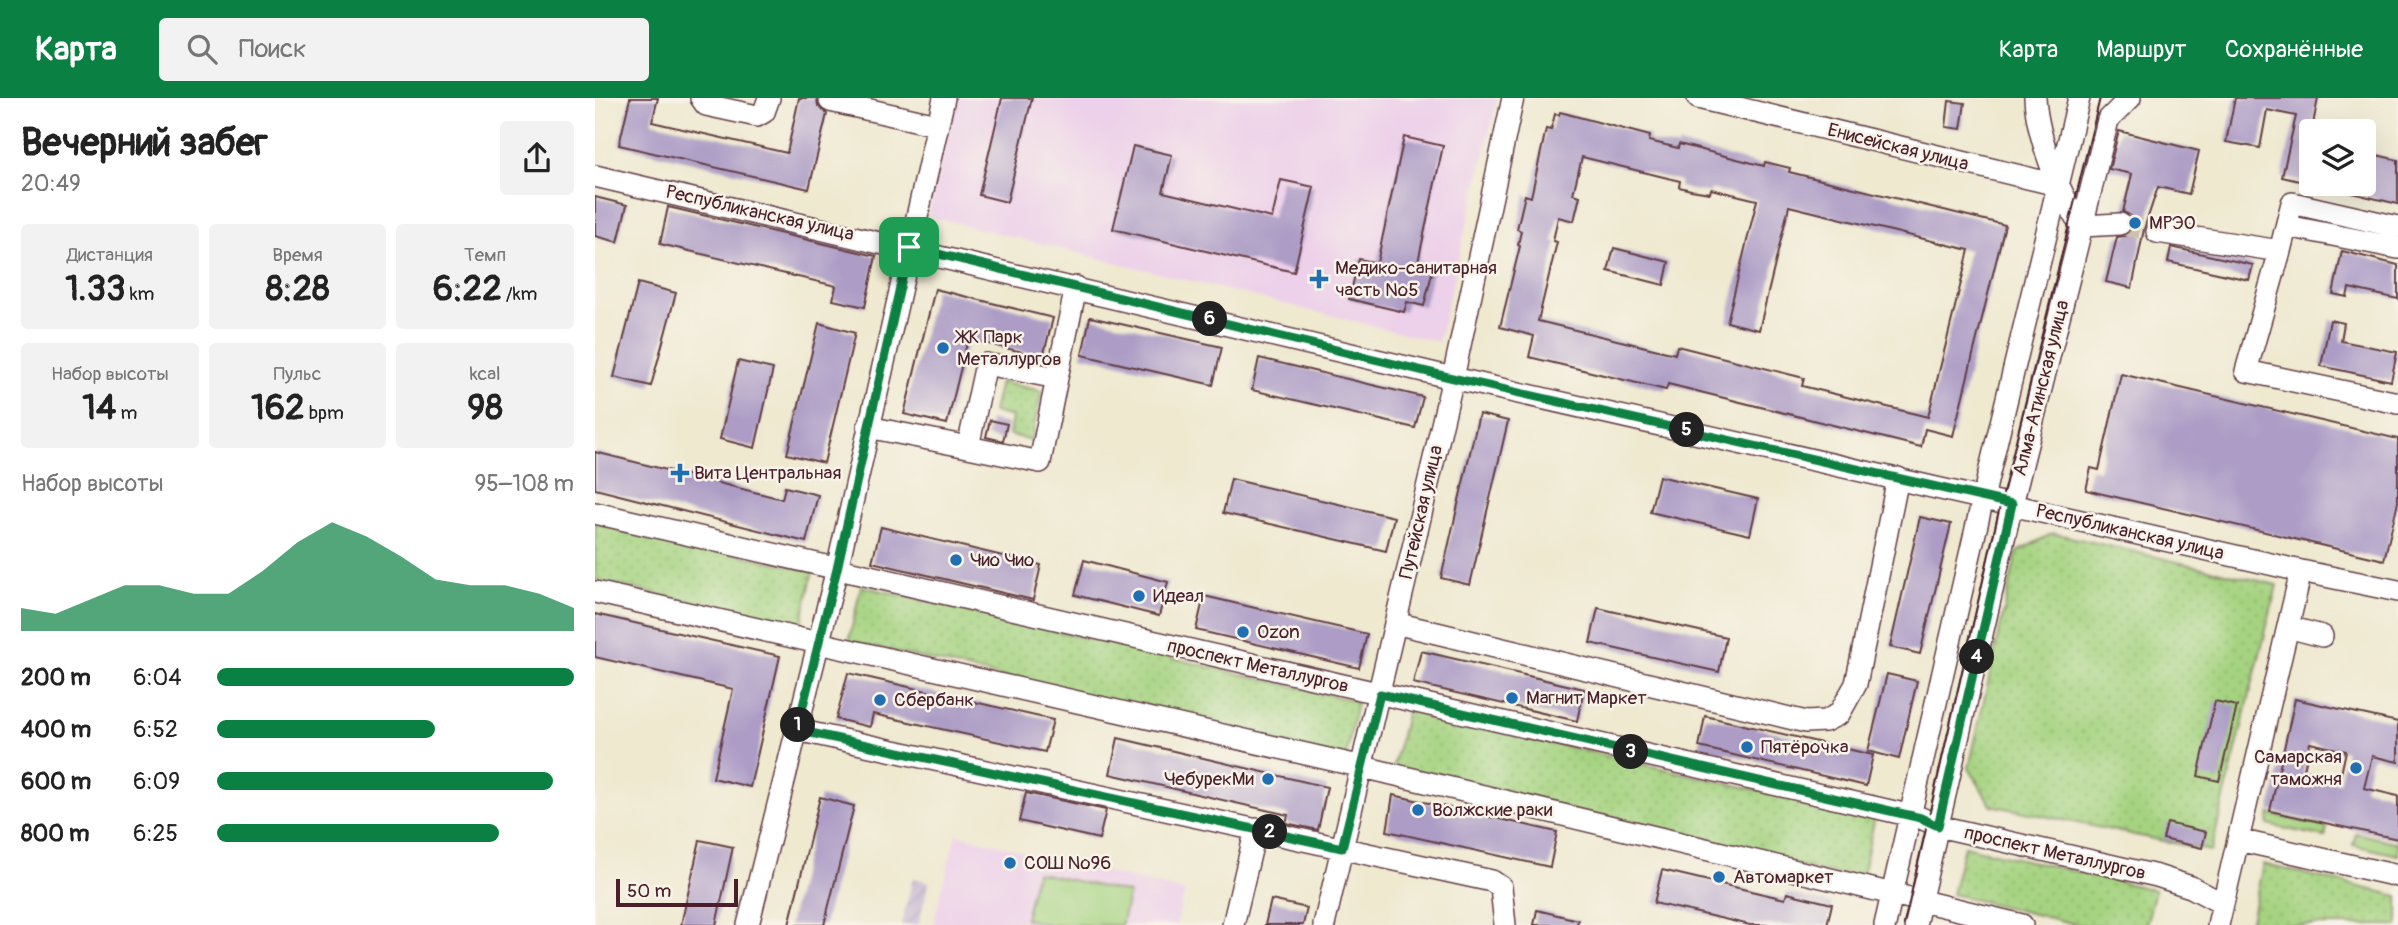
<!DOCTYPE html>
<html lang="ru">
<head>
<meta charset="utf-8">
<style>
  :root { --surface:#fff; --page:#f2f2f2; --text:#222; --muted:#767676; --accent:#0b8043 }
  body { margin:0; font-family:Pangolin,sans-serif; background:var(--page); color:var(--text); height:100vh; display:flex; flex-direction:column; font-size:26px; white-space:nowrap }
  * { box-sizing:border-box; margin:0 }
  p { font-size:23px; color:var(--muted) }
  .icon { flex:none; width:38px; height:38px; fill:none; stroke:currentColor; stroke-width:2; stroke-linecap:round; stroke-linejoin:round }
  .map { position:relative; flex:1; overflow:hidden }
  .sheet { display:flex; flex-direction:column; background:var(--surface); width:595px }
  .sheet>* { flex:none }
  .controls { position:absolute; left:1704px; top:21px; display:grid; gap:14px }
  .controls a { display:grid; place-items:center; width:77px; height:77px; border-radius:7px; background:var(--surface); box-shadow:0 7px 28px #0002; font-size:35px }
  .scale { position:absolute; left:21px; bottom:18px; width:122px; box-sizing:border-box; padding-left:7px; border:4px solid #4a1f2b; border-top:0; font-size:19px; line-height:24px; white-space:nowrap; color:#4a1f2b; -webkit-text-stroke:5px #f7f3e8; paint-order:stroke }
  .pin { position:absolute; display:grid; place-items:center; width:60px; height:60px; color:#fff; margin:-30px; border-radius:14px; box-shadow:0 4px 10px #0006 }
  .km { position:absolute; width:35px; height:35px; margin:-18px; border-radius:50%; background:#222; color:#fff; font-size:19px; line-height:35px; text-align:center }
  .round { display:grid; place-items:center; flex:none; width:74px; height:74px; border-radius:7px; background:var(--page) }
  .head { display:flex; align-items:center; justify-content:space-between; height:119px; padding:0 21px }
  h1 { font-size:38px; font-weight:700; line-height:52px }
  .metrics { display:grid; grid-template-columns:repeat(3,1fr); gap:10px; height:119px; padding:7px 21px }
  .metrics div { display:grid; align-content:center; border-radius:7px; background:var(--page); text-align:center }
  .metrics b { font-size:35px; font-weight:700 }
  .metrics small { font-size:19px; font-weight:400 }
  .metrics p { font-size:19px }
  .chart { height:196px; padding:14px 21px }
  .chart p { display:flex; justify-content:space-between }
  .chart svg { width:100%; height:126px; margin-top:7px; fill:var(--accent); opacity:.7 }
  ul { padding:0 21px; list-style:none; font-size:23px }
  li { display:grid; grid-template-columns:112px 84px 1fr; align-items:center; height:52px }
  li i { height:18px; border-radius:9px; background:var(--accent) }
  header { display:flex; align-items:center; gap:42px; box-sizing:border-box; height:98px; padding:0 35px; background:var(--accent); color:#fff }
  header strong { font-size:33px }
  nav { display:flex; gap:38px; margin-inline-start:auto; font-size:24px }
  .search { width:490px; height:63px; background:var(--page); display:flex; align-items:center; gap:18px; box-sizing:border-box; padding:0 24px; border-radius:7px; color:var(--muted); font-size:26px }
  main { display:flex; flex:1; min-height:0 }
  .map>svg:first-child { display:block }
  .built { fill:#edd0e9 }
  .industrial { fill:url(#industrial-furrows) }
  .green { fill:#a5d380; stroke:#787956; stroke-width:2 }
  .park { fill:url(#park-dots); stroke:#787956; stroke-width:2 }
  .building { fill:#ad9dc6; fill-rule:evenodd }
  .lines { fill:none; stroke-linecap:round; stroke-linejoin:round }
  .minor-tunnel { stroke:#cec1af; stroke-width:21; stroke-dasharray:21 10; stroke-linecap:butt }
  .minor-casing { stroke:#633d44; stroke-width:24 }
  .minor { stroke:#fff; stroke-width:21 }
  .tram { stroke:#4a1f2b; stroke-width:2 }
  .route-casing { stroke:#fff; stroke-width:14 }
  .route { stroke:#0b8043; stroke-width:9 }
  .poi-dot { fill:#1f6fb2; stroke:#f7f3e8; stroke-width:2.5 }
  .labels { text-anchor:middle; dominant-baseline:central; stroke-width:5; stroke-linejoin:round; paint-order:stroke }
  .street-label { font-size:19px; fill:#4a1f2b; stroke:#f7f3e8 }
  .poi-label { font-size:19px; fill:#4a1f2b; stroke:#f7f3e8; text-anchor:start }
</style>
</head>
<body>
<header>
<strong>Карта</strong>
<div class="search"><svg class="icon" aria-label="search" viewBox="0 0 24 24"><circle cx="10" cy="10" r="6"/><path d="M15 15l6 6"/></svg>Поиск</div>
<nav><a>Карта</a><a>Маршрут</a><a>Сохранённые</a></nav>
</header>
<main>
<section class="sheet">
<div class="head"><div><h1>Вечерний забег</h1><p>20:49</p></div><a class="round"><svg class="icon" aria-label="share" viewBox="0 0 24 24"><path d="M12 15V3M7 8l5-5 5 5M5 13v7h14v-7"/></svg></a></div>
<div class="metrics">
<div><p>Дистанция</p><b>1.33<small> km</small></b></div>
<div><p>Время</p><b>8:28</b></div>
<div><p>Темп</p><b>6:22<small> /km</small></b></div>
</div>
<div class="metrics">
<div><p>Набор высоты</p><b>14<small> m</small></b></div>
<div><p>Пульс</p><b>162<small> bpm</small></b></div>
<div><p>kcal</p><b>98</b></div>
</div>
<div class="chart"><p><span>Набор высоты</span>95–108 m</p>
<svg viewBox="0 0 160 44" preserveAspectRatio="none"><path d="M0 44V36L10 38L20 33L30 28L40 28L50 31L60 31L70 23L80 13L90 6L100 11L110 18L120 26L130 28L140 28L150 31L160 36V44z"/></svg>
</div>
<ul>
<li><b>200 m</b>6:04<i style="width:100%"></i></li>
<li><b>400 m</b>6:52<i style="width:61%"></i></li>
<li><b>600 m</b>6:09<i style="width:94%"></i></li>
<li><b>800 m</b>6:25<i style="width:79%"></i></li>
</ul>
</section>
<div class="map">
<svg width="1803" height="827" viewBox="0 0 1803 827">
  <defs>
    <pattern id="industrial-furrows" width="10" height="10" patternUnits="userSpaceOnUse" patternTransform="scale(1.75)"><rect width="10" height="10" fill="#ccbed4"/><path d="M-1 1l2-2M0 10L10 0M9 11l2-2" fill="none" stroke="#b1a3b6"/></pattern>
    <pattern id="park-dots" width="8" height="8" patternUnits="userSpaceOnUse" patternTransform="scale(1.75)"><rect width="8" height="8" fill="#a5d380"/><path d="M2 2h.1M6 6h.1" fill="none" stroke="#90b56f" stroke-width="1.8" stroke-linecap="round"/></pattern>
  </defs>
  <rect width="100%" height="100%" fill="#f7f3e8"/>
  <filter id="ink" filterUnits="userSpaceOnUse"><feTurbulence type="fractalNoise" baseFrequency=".0143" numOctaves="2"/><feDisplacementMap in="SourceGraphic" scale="14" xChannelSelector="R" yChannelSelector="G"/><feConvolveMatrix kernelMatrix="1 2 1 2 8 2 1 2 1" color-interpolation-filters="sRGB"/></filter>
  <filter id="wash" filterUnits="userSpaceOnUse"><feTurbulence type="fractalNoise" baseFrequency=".00686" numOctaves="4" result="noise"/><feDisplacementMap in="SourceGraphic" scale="28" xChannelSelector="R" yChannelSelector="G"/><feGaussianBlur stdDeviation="1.57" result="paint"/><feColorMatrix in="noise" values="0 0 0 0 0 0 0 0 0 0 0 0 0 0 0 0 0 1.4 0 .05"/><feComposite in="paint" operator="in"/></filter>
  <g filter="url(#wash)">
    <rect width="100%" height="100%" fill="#efe9d0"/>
    <!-- built -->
    <path class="built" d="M362,0H903L843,244L333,118Z
      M361,736L590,794L581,827H338Z"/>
    <!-- industrial -->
    <path class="industrial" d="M318,780L334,784L323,827H306Z"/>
    <!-- green -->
    <path class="green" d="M1675,716L1732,729L1730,739L1673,727Z
      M1761,735L1803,745V757L1758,747Z
      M441,774L534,795L526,827H456L430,821Z"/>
    <!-- park -->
    <path class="park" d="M405,284L447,293L436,342L414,337L417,319L398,314Z
      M0,425L218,473L206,528L0,482Z
      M1458,435L1682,487L1616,753L1396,707L1374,670L1422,454Z
      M266,488L762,603L751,660L254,543Z
      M812,612L1280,719L1266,782L797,675Z
      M1369,748L1560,792L1551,827H1484L1357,796Z
      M1668,766L1803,798V827H1655Z"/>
    <g id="blocks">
      <!-- building -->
      <path class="building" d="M35,0H63L57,24L192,55L204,0H222L223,8L232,16L214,91L24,47Z
        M407,0H437L412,104L384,97Z
        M1640,0H1723L1717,32V86L1687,79L1701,18L1672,12L1665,50L1631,44Z
        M1354,3L1370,5L1366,31L1351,29Z
        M965,14L1055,38L1054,43L1083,50L1084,46L1169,68L1170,64L1195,70L1194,74L1410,127L1358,338L1330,331L1326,349L1073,286L1071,292L934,259L939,238L905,229L925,148L923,147L926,133L922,131L930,97L936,99L951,31L956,32L960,16L964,17ZM987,59L1085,83L1084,89L1096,92L1115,95L1116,91L1162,102L1132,224L1164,232L1194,108L1374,152L1333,319L1207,288L1209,280L1082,248L1080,256L943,223L962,144L958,143L963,119L979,123L985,98L978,96Z
        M1524,33L1604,53L1594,96L1563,89L1549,131L1537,190L1511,184L1522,139L1533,137L1538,126L1536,118L1528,114L1537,76L1514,71Z
        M809,39L848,48L823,164L839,167L829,208L812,204L809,214L754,201L764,161L782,165Z
        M538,48L577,57L568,94L677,120L686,82L719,89L699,174L518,131Z
        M1769,54L1803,62V106L1740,91L1741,86H1769Z
        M0,99L32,107L23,144L0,138Z
        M73,109L281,158L270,209L238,202L241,188L65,146Z
        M1576,149L1658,167L1654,182L1573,164Z
        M1019,150L1074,164L1069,187L1013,173Z
        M1747,153L1803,167V201L1754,190L1752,199L1738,196Z
        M43,185L81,195L56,288L19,279Z
        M340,191L458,220L448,259L373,241L352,326L309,316Z
        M495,219L627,249L618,287L487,257Z
        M1735,222L1749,225L1746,243L1802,254L1796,283L1726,268Z
        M224,225L260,235L229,365L192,356Z
        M664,260L828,299L820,330L657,292Z
        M143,263L178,271L160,350L125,341Z
        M1526,276L1803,341V404L1789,462L1491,392L1496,370L1504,372Z
        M884,316L913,323L875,487L846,480Z
        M395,322L412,326L408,343L391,339Z
        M0,354L187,401L190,389L223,397L211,444L0,391Z
        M1064,378L1163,401L1155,437L1055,414Z
        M636,381L799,419L791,453L628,415Z
        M1325,419L1356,426L1325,556L1295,549Z
        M286,429L446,467L438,502L277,464Z
        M489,462L573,484L564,518L480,497Z
        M609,498L772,536L764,570L601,532Z
        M1003,510L1131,539L1124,574L995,545Z
        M0,516L185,558L155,689L118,680L138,591L0,559Z
        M826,553L989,591L982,623L818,585Z
        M253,575L458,622L450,654L278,616L275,629L241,621Z
        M1292,576L1322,583L1304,661L1273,653Z
        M1700,601L1803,624V664L1777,658L1769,690L1803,698V741L1675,713ZM1715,645L1751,653L1744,685L1708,676Z
        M1620,603L1642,608L1624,683L1603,678Z
        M1110,618L1278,657L1271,688L1104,649Z
        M523,640L732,689L723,732L691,725L693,717L515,676Z
        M431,695L511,712L504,741L424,723Z
        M798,697L962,734L955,769L792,733Z
        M225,699L259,708L229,827H194Z
        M1572,725L1611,734L1607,750L1568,741Z
        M105,742L138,749L121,827H86Z
        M1067,772L1190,801L1192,795L1237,806L1232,827H1155L1059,805Z
        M676,802L712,810L708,827H670Z
        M942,812L983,822L982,827H939Z"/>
    </g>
  </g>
  <g filter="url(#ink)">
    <use href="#blocks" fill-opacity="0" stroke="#633d44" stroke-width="2"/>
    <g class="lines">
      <!-- minor-tunnel -->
      <path class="minor-tunnel" d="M1525,126L1562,134"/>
      <defs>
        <path id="minor" d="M106,0L111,7L162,18L169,14L174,0
          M1103,0L1462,87
          M235,3L342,27
          M0,78L858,280L1706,473L1803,493
          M1525,126L1487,128L1513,22L1535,0
          M1692,128L1803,150
          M1562,134L1685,153L1697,105L1803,129
          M1685,153L1651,273L1803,305
          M273,329L373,349L391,266L462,280L481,189
          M373,349L445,364L462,280
          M0,415L1326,720L1343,728L1562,778L1596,789L1628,806
          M0,494L768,669L1427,827
          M800,525L1211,624L1230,623L1244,616L1261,586L1303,380
          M1693,529L1727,538
          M202,632L897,783L906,789L910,827
          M1643,742L1706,473
          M153,827L242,471L349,0
          M638,827L661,731
          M729,827L858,280L918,0
          M1290,827L1388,400L1484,0
          M1320,827L1417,406L1487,128C1464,98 1442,37 1440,0
          M1623,827L1643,742L1803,778"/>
      </defs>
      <!-- minor casing -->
      <use href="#minor" class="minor-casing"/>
      <!-- minor -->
      <use href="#minor" class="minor"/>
      <!-- tram -->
      <path class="tram" d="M1309,827L1406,404L1505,0"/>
    </g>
  </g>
  <g class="lines" filter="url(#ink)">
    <defs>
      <path id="route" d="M314,149L858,280L1417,406L1343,728L1326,720L785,596L747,750L202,632L242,471Z"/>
    </defs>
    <!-- route casing -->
    <use href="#route" class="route-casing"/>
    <!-- route -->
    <use href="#route" class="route"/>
  </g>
  <!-- markers -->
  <g class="poi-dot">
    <circle cx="1540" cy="125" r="7"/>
    <path d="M720.5 170.5h7v7h7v7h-7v7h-7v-7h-7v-7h7z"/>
    <circle cx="348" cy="250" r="7"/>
    <path d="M81.5 364.5h7v7h7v7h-7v7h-7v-7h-7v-7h7z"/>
    <circle cx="361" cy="462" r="7"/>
    <circle cx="544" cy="498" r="7"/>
    <circle cx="648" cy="534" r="7"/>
    <circle cx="917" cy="600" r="7"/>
    <circle cx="285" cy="602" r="7"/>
    <circle cx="1152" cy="649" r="7"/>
    <circle cx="1761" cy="670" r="7"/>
    <circle cx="673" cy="681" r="7"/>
    <circle cx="823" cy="712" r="7"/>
    <circle cx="415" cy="765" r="7"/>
    <circle cx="1124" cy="779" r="7"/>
  </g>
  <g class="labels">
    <!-- street labels -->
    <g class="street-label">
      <text transform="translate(1303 49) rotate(14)">Енисейская улица</text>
      <text transform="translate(165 115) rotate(13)">Республиканская улица</text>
      <text transform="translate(1446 290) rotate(-76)">Алма-Атинская улица</text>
      <text transform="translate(826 414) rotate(-77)">Путейская улица</text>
      <text transform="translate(1535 434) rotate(13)">Республиканская улица</text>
      <text transform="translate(663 568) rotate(13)">проспект Металлургов</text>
      <text transform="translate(1460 755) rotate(13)">проспект Металлургов</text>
    </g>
    <!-- poi labels -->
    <g class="poi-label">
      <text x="1554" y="125">МРЭО</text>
      <text x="740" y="170">Медико-санитарная<tspan x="740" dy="22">часть №5</tspan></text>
      <text x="362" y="239">ЖК Парк<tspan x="362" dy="22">Металлургов</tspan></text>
      <text x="99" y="375">Вита Центральная</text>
      <text x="375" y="462">Чио Чио</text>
      <text x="558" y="498">Идеал</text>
      <text x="662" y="534">Ozon</text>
      <text x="931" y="600">Магнит Маркет</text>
      <text x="299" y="602">Сбербанк</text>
      <text x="1166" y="649">Пятёрочка</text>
      <text x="1747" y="659" text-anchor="end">Самарская<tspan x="1747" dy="22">таможня</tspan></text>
      <text x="659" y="681" text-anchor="end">ЧебурекМи</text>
      <text x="837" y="712">Волжские раки</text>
      <text x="429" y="765">СОШ №96</text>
      <text x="1138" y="779">Автомаркет</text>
    </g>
  </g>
</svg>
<div class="controls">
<a><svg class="icon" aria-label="layers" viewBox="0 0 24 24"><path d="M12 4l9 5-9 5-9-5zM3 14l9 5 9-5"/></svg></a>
</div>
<div class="scale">50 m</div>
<div class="pin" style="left:314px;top:149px;background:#1e9e55"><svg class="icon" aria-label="arrive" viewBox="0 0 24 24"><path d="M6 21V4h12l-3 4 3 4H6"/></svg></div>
<b class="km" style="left:203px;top:627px">1</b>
<b class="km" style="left:675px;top:734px">2</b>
<b class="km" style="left:1036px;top:654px">3</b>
<b class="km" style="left:1382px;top:559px">4</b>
<b class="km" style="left:1092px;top:332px">5</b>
<b class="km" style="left:615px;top:221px">6</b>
</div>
</main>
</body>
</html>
